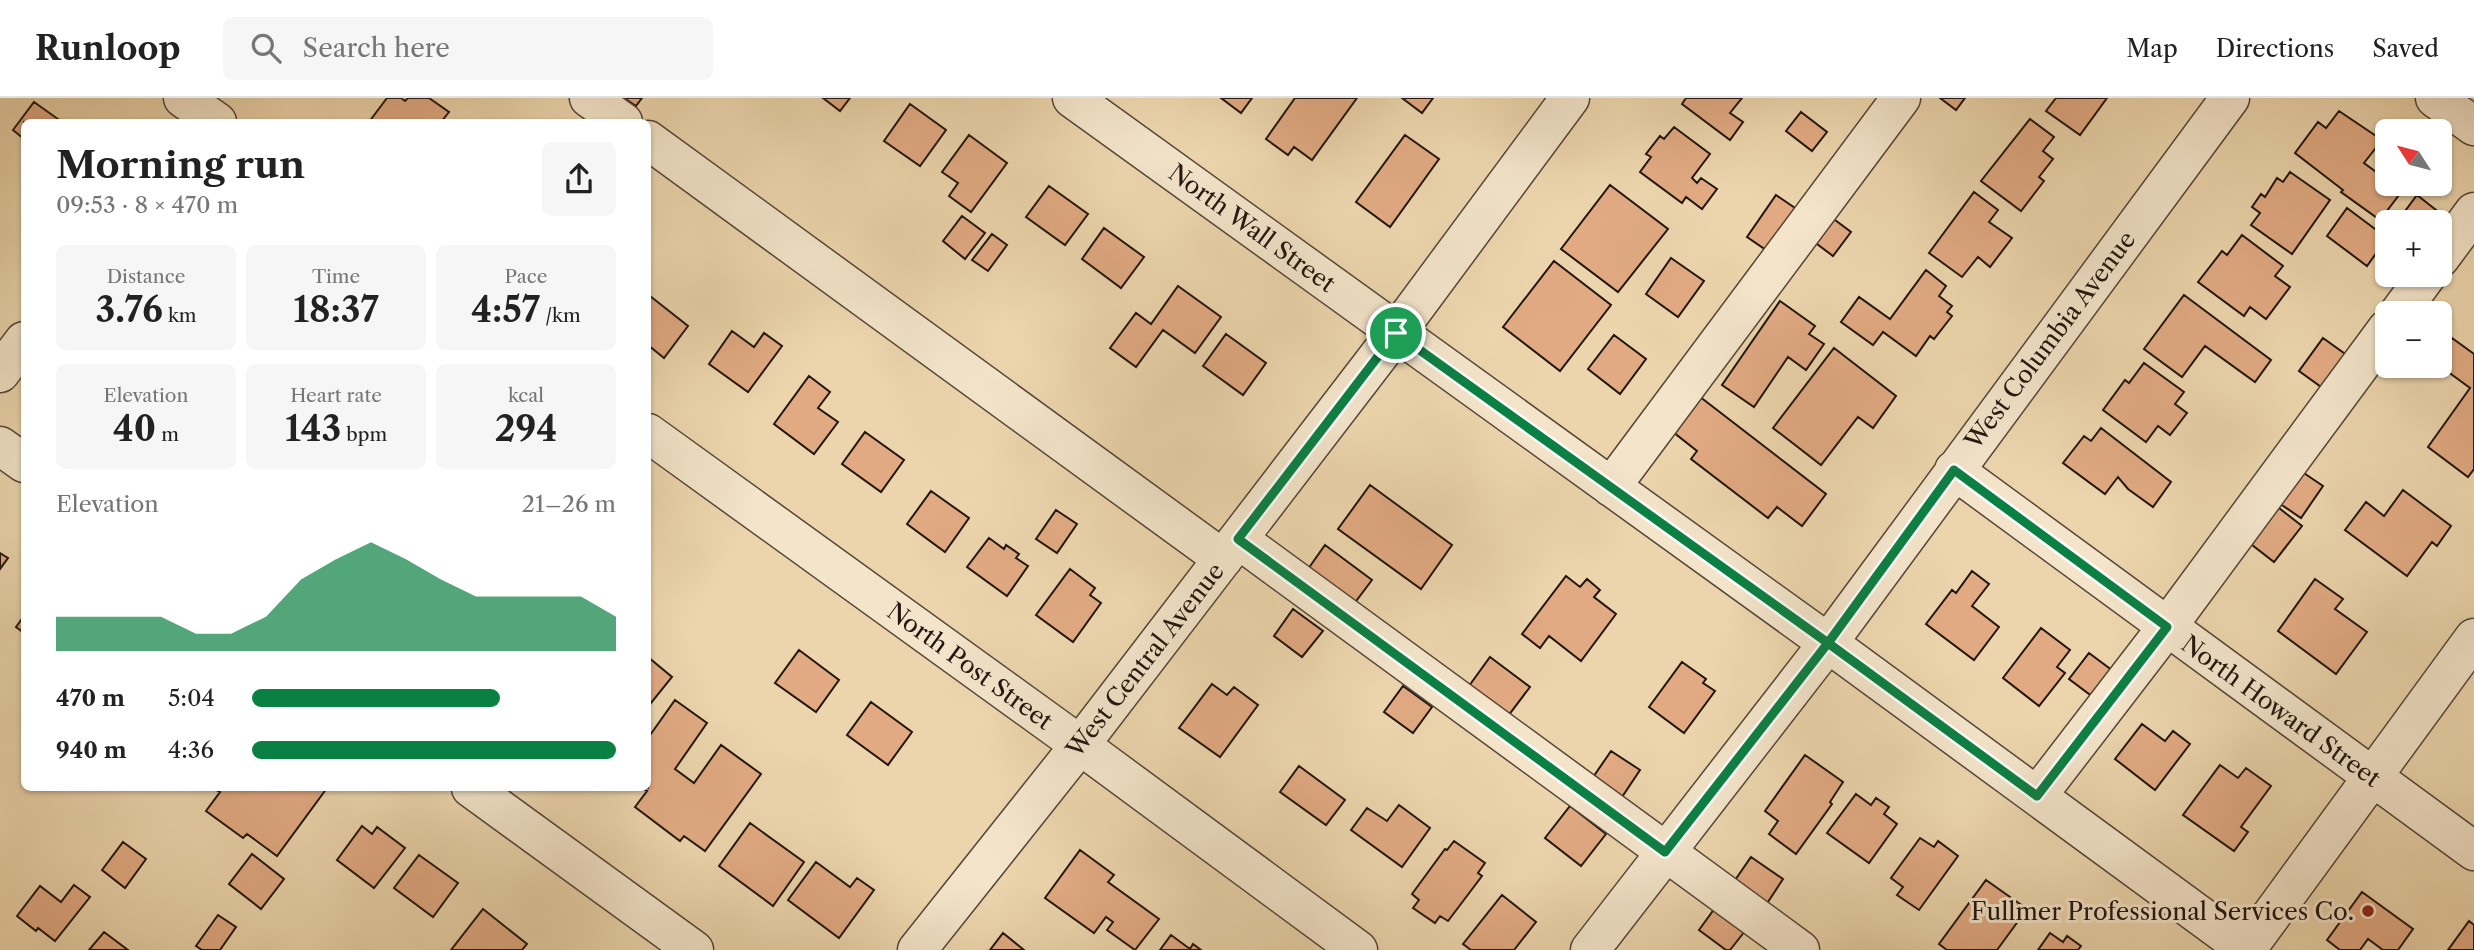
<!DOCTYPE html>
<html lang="en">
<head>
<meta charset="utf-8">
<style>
  :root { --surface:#fff; --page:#f6f6f6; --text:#222; --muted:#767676; --line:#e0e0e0; --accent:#0b8043 }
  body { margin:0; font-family:"Libre Caslon Text",serif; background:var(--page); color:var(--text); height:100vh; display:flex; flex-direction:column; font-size:26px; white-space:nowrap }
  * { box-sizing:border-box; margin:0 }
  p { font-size:23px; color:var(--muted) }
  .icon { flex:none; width:38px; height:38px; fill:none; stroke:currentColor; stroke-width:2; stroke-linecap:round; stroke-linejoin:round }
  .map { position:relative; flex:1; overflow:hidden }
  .sheet { position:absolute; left:21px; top:21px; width:630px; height:672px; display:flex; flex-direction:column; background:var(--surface); border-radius:10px; box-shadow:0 2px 5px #0004 }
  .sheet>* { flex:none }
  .needle { width:46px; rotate:306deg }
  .buttons { position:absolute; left:2375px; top:21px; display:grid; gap:14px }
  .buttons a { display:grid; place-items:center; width:77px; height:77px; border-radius:10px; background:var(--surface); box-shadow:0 2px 5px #0004; font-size:35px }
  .pin { position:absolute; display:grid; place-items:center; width:60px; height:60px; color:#fff; margin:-30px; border:4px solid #fff; border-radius:50%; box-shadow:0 2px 7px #0007 }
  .round { display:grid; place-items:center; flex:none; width:74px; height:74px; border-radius:10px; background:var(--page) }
  .overview { display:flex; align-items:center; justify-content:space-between; height:119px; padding:0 35px }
  h1 { font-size:38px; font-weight:700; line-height:52px }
  .metrics { display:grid; grid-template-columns:repeat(3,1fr); gap:10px; height:119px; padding:7px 35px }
  .metrics div { display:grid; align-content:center; border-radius:10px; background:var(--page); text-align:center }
  .metrics b { font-size:35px; font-weight:700 }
  .metrics small { font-size:19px; font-weight:400 }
  .metrics p { font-size:19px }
  .chart { height:196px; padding:14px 35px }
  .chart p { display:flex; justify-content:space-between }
  .chart svg { width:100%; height:126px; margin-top:7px; fill:var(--accent); opacity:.7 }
  ul { padding:0 35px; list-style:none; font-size:23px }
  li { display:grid; grid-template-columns:112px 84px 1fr; align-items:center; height:52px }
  li i { height:18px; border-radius:9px; background:var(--accent) }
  header { display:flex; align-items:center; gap:42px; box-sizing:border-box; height:98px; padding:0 35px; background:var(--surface); border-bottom:2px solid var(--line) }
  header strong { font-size:33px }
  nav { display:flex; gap:38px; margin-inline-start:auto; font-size:24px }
  .search { width:490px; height:63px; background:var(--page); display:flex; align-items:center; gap:18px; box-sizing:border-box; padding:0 24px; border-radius:10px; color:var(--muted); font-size:26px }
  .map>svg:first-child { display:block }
  .building { fill:#e1aa83; stroke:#221610; stroke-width:2 }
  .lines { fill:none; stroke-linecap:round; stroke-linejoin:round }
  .minor-casing { stroke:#544637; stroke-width:41 }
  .minor { stroke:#f3e4ca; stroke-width:38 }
  .route-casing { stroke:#fff; stroke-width:14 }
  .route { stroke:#0b8043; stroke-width:9 }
  .poi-dot { fill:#8f2418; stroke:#f3e4ca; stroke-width:2.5 }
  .labels { text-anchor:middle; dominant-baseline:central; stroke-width:6; stroke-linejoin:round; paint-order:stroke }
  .street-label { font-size:24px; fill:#221610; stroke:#f3e4ca }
  .poi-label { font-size:24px; fill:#221610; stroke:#f3e4ca; text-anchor:end }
</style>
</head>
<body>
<header>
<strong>Runloop</strong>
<div class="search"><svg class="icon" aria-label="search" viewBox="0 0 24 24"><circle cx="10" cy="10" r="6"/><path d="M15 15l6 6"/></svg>Search here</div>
<nav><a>Map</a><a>Directions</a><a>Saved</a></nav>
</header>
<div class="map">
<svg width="2474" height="852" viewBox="0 0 2474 852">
  <rect width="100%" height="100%" fill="#ecd5ad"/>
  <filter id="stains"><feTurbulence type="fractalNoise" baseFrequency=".00286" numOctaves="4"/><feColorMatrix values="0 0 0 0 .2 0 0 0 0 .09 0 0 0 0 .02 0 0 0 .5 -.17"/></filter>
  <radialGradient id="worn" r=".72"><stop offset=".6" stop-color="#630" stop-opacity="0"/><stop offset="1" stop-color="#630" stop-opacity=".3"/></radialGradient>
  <!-- building -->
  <path class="building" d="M387,0H401L405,3L408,0H429L449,14L441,24H369Z
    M624,0H642L636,8Z
    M823,0H850L840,13Z
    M1221,0H1252L1241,15Z
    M1295,0H1357L1312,62L1294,49L1288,57L1266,41Z
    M1402,0H1433L1422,15Z
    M1686,0H1742L1730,15L1743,24L1730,42L1682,6Z
    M1940,0H1965L1956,12Z
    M2056,0H2107L2080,37L2046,13Z
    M34,4L62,24H24V41L13,32Z
    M910,6L946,32L920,68L884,43Z
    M2339,13L2382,42L2364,65L2387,82V86H2392L2402,93L2380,122L2341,94L2343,92L2295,55L2318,24L2326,30Z
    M1801,14L1827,34L1812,53L1786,33Z
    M2030,21L2054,39L2043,53L2053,61L2039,79L2044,83L2021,113L1981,83Z
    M1674,29L1710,56L1692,80L1697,85L1701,80L1717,91L1702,111L1686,99L1682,105L1640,74L1651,59L1646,56L1660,38L1664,41Z
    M969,37L1007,65L971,114L949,98L958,85L942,74Z
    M1405,37L1439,61L1390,129L1356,104Z
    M2290,74L2330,102L2292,156L2251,127L2260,115L2252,109L2261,96L2265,99L2277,80L2283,84Z
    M1610,87L1668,131L1618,194L1561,151Z
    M1049,88L1088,116L1065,147L1026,119Z
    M1974,94L1998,112L1989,124L2012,140L1990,169L1978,159L1962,179L1929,155Z
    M1776,97L1798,112L1769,154L1747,139Z
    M2417,97L2445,119L2440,126V124H2397Z
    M2347,110L2387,140L2367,168L2327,138Z
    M1827,116L1851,134L1833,158L1809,140Z
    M962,118L985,135L965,161L943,143Z
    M1104,130L1144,159L1121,190L1082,161Z
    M992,136L1007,147L988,173L972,162Z
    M2242,137L2283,168L2275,178L2290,189L2266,221L2250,209L2244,218L2198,184L2222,153L2227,157Z
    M1671,160L1704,183L1678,219L1646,196Z
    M1554,163L1611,207L1560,273L1503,229Z
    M1926,172L1946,188L1939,198L1952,208L1947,214L1952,218L1934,241L1930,238L1916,258L1883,234L1873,247L1841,224L1859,199L1890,221Z
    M1178,188L1221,219L1195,255L1163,232L1136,269L1110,250L1136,215L1151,226Z
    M2184,197L2271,262L2255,284L2205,248L2182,279L2144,251Z
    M650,198L688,228L664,260L648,247V201Z
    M1780,203L1815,228L1809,236L1824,246L1806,272L1788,259L1754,309L1722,287Z
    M732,233L754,249L764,235L782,248L748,294L709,266Z
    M1226,236L1266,265L1243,297L1203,268Z
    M1614,237L1646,261L1620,296L1588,271Z
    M2323,240L2348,258L2324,291L2299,273Z
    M2452,240L2474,256V371L2468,379L2428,349L2470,290L2440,268V258Z
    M1834,250L1896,298L1873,330L1858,319L1821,367L1773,330Z
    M2144,265L2184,294L2175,306L2187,315L2170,337L2158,328L2146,344L2103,312L2125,282L2129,285Z
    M809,278L830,294L818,310L838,324L814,356L774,326Z
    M1695,295L1826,396L1802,428L1777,409L1768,420L1691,361L1697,353L1668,330Z
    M2101,330L2171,384L2153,409L2128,391L2118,379L2105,396L2063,365L2084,338L2091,343Z
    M865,334L904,362L881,394L842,366Z
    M2295,369L2323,388L2301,420L2273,401Z
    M1370,387L1452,447L1421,491L1338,431Z
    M2403,392L2451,428L2437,448L2432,444L2407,478L2345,432L2366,404L2384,418Z
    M931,393L969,420L945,454L907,426Z
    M2270,403L2302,428L2274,464L2242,439Z
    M1056,412L1077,426L1057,455L1036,441Z
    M989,440L1004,451L1006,447L1019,456L1016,460L1028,468L1007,498L967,469Z
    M1325,447L1372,482L1347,515L1301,481Z
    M0,455L8,460L0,471Z
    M1070,471L1095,490L1090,497L1101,505L1073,544L1036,517Z
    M1972,473L1989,486L1972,508L1999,529L1974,562L1926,526L1952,492L1956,495Z
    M1566,478L1580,489L1587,481L1600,492L1594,499L1616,516L1581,563L1549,538L1540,550L1522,536Z
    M2315,481L2343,501L2335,511L2367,534L2336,576L2278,533Z
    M1293,511L1323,533L1302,559L1274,538Z
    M24,518V535L16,529Z
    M2041,530L2070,552L2057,569L2065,575L2039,608L2003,580Z
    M799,552L839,582L816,614L775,585Z
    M2089,555L2113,573L2093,599L2069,581Z
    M648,559L672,579L651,605L648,602Z
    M1490,559L1530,589L1508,618L1469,588Z
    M1682,564L1706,581L1703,585L1715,593L1684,635L1649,609Z
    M1212,586L1227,597L1234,589L1258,607L1220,659L1179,630Z
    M1403,588L1432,609L1413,635L1384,614Z
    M675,602L707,625L675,671L694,685L721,647L761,676L705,753L684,738L680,743L635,709L647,693L642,690H648V640Z
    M871,604L912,634L888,667L847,637Z
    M2142,626L2165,643L2173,633L2190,646L2155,692L2115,661Z
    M1611,653L1640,672L1616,708L1587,688Z
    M1805,657L1843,684L1830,704L1832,706L1796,756L1769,736L1778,723L1765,713Z
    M2220,667L2238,680L2246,670L2271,688L2241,729L2248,734L2234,753L2183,717Z
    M1299,668L1345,702L1326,727L1280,694Z
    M220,690H327L277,758L247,736L243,740L206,713L220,694L218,693Z
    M1856,696L1871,707L1876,700L1889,709L1884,716L1897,726L1869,765L1827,735Z
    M1399,707L1430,730L1402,769L1351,732L1367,710L1387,723Z
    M1570,708L1606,736L1581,768L1545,740Z
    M750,725L804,764L773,808L719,768Z
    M362,728L372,736L377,729L405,750L374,790L337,762Z
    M1920,740L1934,749L1938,743L1958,758L1919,812L1897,797L1903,789L1891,780Z
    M1454,743L1485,765L1478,775L1482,778L1448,823L1440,818L1435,825L1413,810L1419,802L1412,796L1445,751L1447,752Z
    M123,744L146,761L125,790L102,772Z
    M1080,752L1114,777L1108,784L1159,821L1135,852L1107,832L1113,824L1106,819L1094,835L1045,800Z
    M252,756L284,781L261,811L229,786Z
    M419,757L458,785L433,819L394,790Z
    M1751,759L1783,781L1762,813L1729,791Z
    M816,764L850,789L857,780L874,792L839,840L788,802Z
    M1986,782L2027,811L1997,852H1947L1939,846Z
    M74,787L90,799L55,843L38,830L36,833L17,818L40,788L61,804Z
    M2362,794L2413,831L2398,852H2383L2368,841L2360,852H2340L2327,842Z
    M1502,797L1536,824L1514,852H1471L1463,846Z
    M1715,810L1745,833L1730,852H1726L1699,832Z
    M483,811L527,846L522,852H451Z
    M218,817L236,829L220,852H202L196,848Z
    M2469,823L2474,827V852H2448Z
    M104,834L128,852H89Z
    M1003,835L1024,852H990Z
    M2050,835L2063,844L2067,838L2081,848L2078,852H2038Z
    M1171,837L1190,851L1193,846L1201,852H1160Z"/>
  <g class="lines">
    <defs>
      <path id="minor" d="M183,0L217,24
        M589,0L623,24
        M1072,0L1828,545L2247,852
        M2435,0L2474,28
        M648,42L1223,461
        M2440,160L2474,114
        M2399,215L2427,177
        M0,275L24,243
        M648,335L1080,647L1358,852
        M0,348L24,365
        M1954,372L2474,753
        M1611,389L1901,0
        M1238,441L1800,852
        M471,690L694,852
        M2037,698L2167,529L2387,231
        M917,852L1080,647L1396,235L1570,0
        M1590,852L1828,545L2230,0
        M2246,852L2474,540"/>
    </defs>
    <!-- minor casing -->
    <use href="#minor" class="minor-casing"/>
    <!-- minor -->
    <use href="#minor" class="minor"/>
  </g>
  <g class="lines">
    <defs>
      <path id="route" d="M1396,235L1238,441L1665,754L1828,545L2037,698L2167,529L1954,372L1828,545L1396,235"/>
    </defs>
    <!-- route casing -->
    <use href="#route" class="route-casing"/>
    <!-- route -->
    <use href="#route" class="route"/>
  </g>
  <!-- markers -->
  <circle class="poi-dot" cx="2368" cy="813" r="7"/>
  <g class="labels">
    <!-- street labels -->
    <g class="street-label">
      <text transform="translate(1252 130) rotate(36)">North Wall Street</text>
      <text transform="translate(2050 242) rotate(-53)">West Columbia Avenue</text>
      <text transform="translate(1145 562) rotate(-52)">West Central Avenue</text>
      <text transform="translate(970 568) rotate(36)">North Post Street</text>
      <text transform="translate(2281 613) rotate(36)">North Howard Street</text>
    </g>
    <!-- poi labels -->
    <g class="poi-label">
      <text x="2354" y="813">Fullmer Professional Services Co.</text>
    </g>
  </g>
  <rect width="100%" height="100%" filter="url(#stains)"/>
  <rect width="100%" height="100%" fill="url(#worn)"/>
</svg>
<div class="buttons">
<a><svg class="needle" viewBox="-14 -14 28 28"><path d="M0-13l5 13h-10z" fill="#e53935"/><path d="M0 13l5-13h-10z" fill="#767676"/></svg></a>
<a>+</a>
<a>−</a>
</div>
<div class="pin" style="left:1396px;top:235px;background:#1e9e55"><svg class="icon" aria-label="arrive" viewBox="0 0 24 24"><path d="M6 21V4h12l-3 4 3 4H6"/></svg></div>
<section class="sheet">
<div class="overview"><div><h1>Morning run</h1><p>09:53 · 8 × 470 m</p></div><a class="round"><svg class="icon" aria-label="share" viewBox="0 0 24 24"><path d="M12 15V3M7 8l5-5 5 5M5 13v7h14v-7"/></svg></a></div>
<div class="metrics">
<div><p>Distance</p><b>3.76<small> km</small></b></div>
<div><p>Time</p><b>18:37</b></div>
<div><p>Pace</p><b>4:57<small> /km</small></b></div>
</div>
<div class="metrics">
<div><p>Elevation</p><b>40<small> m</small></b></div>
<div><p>Heart rate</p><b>143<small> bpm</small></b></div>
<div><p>kcal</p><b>294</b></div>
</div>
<div class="chart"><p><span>Elevation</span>21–26 m</p>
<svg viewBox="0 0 160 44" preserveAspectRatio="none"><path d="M0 44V32L10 32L20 32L30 32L40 38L50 38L60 32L70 19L80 12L90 6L100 12L110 19L120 25L130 25L140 25L150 25L160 32V44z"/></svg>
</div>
<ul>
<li><b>470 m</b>5:04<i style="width:68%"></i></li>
<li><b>940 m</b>4:36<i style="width:100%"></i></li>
</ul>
</section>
</div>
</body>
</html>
